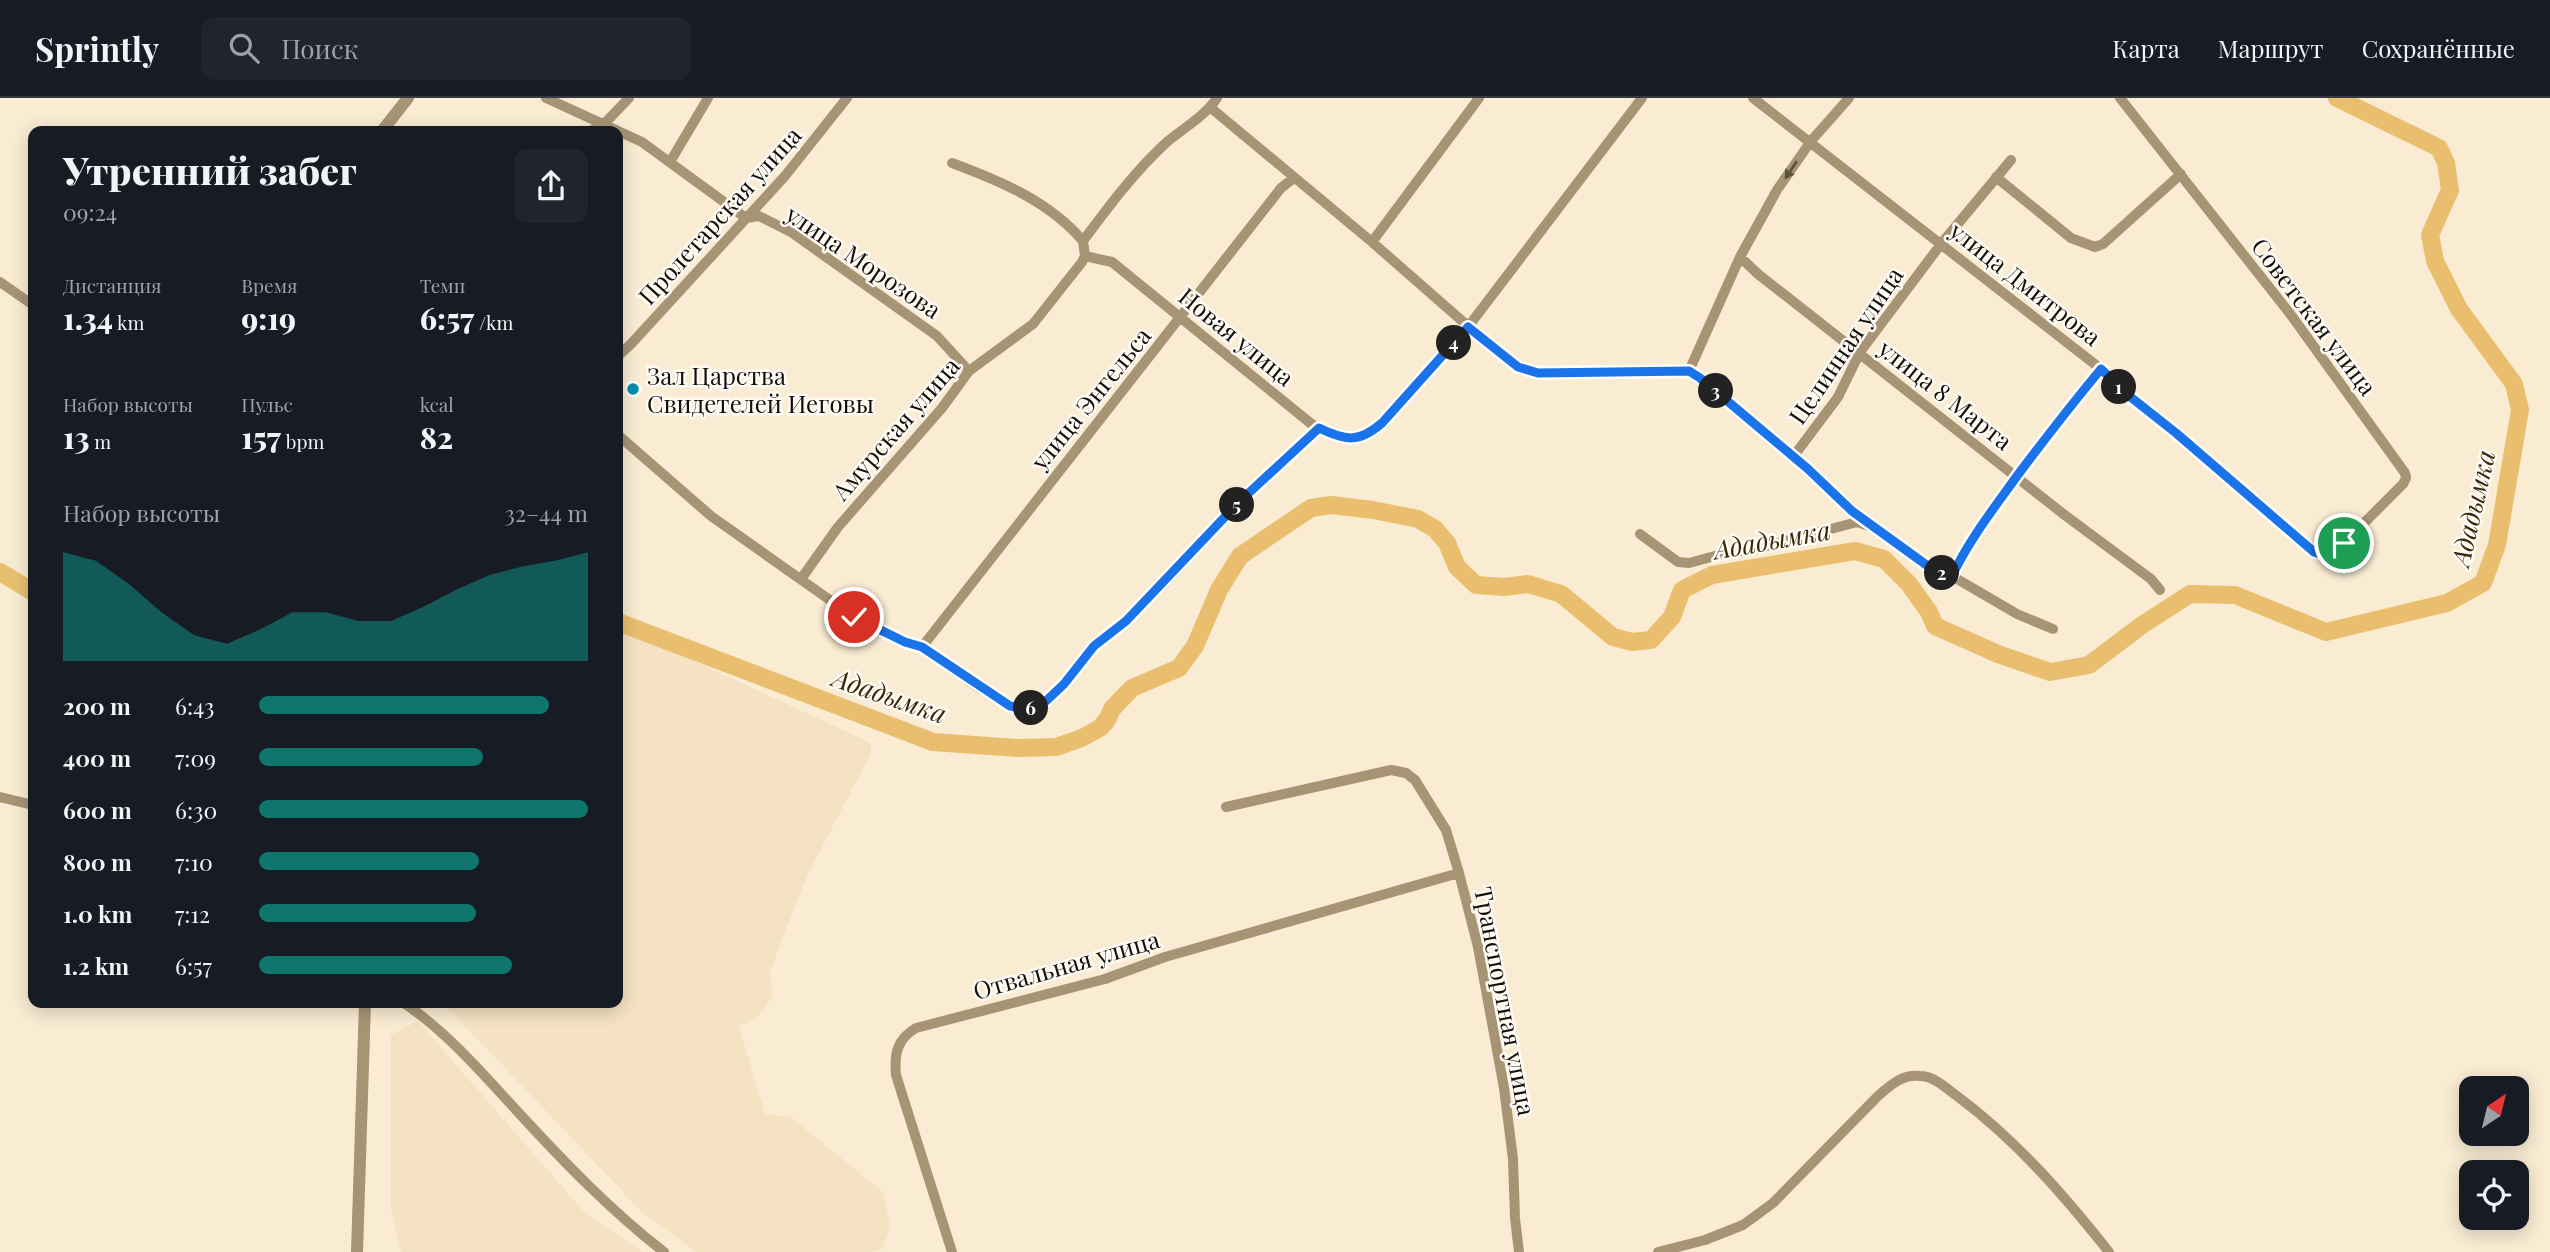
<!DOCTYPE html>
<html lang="ru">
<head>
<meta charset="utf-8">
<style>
  :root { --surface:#171b24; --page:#20242c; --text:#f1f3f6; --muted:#9ea1a6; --line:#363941; --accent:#0f766e }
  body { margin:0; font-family:"Playfair Display",serif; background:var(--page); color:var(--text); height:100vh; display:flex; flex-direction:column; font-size:26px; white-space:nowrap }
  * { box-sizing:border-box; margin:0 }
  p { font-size:23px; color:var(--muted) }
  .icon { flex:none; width:38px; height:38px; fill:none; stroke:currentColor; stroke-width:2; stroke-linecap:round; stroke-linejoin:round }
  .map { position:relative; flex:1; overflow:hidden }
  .details { position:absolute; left:28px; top:28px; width:595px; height:882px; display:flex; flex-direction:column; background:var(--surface); border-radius:14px; box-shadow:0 4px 18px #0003 }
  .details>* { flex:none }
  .needle { width:46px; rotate:35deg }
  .tools { position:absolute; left:2459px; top:978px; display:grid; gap:14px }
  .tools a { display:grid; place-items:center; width:70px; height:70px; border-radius:14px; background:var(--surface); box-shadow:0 4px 18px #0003; font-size:35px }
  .pin { position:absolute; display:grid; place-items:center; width:60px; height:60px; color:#fff; margin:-30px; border:4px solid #fff; border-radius:50%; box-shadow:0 2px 7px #0007 }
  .km { position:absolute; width:35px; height:35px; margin:-18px; border-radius:50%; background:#222; color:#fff; font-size:19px; line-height:35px; text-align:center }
  .round { display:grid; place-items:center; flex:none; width:74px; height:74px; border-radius:14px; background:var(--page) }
  .overview { display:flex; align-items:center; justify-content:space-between; height:119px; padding:0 35px }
  h1 { font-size:38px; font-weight:800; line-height:52px }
  .stats { display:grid; grid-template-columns:repeat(3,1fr); gap:10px; height:119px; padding:7px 35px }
  .stats div { display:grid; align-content:center }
  .stats b { font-size:30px; font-weight:800 }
  .stats small { font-size:19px; font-weight:400 }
  .stats p { font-size:19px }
  .chart { height:196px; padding:14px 35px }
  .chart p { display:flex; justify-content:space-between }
  .chart svg { width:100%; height:126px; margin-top:7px; fill:var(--accent); opacity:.7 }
  ul { padding:0 35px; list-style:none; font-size:23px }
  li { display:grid; grid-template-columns:112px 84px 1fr; align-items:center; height:52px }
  li i { height:18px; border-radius:9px; background:var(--accent) }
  header { display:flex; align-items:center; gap:42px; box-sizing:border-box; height:98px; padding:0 35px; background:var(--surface); border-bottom:2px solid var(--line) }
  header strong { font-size:33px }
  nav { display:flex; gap:38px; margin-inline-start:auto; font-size:24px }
  .search { width:490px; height:63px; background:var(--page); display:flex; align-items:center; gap:18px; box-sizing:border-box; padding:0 24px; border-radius:14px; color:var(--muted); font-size:26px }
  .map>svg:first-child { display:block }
  .built { fill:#f5e2c2 }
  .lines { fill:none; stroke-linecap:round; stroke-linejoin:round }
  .river { stroke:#e9bf6f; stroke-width:18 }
  .minor { stroke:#a69475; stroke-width:10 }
  .tertiary { stroke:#a69475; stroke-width:12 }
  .oneway { fill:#5c523e }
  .route-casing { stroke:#fff; stroke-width:14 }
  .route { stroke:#1a73e8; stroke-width:9 }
  .poi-dot { fill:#068eac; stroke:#fefbf6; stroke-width:2.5 }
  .labels { text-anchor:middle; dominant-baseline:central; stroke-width:5; stroke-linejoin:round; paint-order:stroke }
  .street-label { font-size:24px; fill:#130f07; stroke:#fefbf6 }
  .poi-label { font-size:24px; fill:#130f07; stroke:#fefbf6; text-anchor:start }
  .water-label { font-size:26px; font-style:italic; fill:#382703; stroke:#fefbf6 }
</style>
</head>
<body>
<header>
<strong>Sprintly</strong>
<div class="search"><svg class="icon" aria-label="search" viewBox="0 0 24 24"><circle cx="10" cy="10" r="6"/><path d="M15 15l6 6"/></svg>Поиск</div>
<nav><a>Карта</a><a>Маршрут</a><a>Сохранённые</a></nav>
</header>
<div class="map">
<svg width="2550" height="1154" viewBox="0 0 2550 1154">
  <rect width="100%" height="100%" fill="#faecd3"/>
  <!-- built -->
  <path class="built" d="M618,528L871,645V655L808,776L781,844L770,874L773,898L761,916L739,929L765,1016L791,1019L884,1095L890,1130L883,1151L871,1154H697L645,1117L443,905H618Z
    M418,923L586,1116L643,1154H401L391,1111V937Z"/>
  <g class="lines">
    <!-- river -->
    <path class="river" d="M0,474L33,494
      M618,524L933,644L1017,650L1056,649L1082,640L1100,630L1107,622L1112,611L1132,590L1179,570L1195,548L1219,492L1240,458L1311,410L1331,407L1373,412L1418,421L1435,431L1447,445L1457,469L1476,487L1504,489L1528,486L1561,496L1613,539L1632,544L1651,542L1672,519L1682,492L1712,477L1855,453L1884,461L1909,486L1929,514L1935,528L1998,556L2050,574L2089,567L2142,527L2190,496L2235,497L2326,534L2447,505L2483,485L2497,447L2520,312L2514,286L2459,211L2435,163L2430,137L2450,92L2446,65L2439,50L2337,0"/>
    <!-- minor -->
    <path class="minor" d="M546,0L642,44L746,120L759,118L791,134L937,238L969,273
      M1753,0L2101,271L2128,297L2176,335L2314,454L2325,458L2333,456L2403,386L2406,380L2405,375L2291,217L2120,0
      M1211,10L1372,144L1493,250L1518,269L1538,275L1689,273L1701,280L1875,430L1932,471L1952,478L2017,516L2053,531
      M590,33L603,27L629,0
      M670,64L708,0
      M952,65C1000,83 1049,103 1083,143
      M1996,79L2071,140L2095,149L2103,146L2181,76
      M1372,144L1479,0
      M1085,158L1112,164L1314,328C1344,342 1355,348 1382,325L1468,229L1642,0
      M1740,159L1758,176L2066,418L2151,481L2160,492
      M0,184L33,207
      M618,258L631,246L785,78L847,0
      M1689,273L1740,159L1777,92L1811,43L1849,0
      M618,337L711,418L854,519L905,544L922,549L976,588L1010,609L1028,611L1046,603L1064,586L1094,548L1126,523L1164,486L1240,403L1319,330
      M1793,359L1838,299L1860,254L1941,146L2011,62
      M1640,436L1678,464L1689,465L1726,455L1756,451L1857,424L1869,428
      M1952,478C1968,443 1991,413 2014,383C2043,345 2071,308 2101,271
      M801,481L838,429L942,310L969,273L1033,226L1082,164L1085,158L1083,143C1109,108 1135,73 1168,43C1185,29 1205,18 1217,0
      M922,549L1281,90L1294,80
      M0,699L33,707
      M1226,709L1391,672L1406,675L1415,682L1446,732L1459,775L1478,849L1504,990L1513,1061L1515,1120L1519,1154
      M404,905C447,934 482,975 517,1013C563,1063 610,1112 664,1154
      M952,1154L896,977C894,956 897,941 916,930L1105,881L1165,859L1459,775
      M1658,1154L1705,1142L1743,1127L1773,1105L1878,998C1891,987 1902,976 1920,978C1934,978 1946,990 1957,998C2016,1042 2063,1096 2109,1154"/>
    <!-- tertiary -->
    <path class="tertiary" d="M382,33L408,0
      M357,1154L365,905"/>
  </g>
  <!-- one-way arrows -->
  <defs><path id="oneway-solid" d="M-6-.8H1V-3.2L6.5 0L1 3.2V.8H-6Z" transform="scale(1.75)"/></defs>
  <use class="oneway" href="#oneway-solid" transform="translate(1791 72) rotate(124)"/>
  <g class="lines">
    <defs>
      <path id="route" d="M854,519L905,544L922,549L1010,608L1028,611L1046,603L1064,586L1094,548L1126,523L1240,403L1319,330C1346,343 1359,345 1382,325L1468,229L1518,269L1538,275L1689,273L1700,280L1808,371L1852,413L1932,471L1952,478C1969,442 1994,410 2017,378C2044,342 2072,306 2101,271L2128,297L2176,335L2314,454C2329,459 2333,455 2344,445"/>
    </defs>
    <!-- route casing -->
    <use href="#route" class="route-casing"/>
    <!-- route -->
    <use href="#route" class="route"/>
  </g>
  <!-- markers -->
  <circle class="poi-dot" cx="633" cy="291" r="7"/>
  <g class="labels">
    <!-- street labels -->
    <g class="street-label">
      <text transform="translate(719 117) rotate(-48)">Пролетарская улица</text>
      <text transform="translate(864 163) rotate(34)">улица Морозова</text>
      <text transform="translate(2026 185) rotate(38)">улица Дмитрова</text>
      <text transform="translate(2315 218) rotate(53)">Советская улица</text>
      <text transform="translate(1237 238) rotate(39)">Новая улица</text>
      <text transform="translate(1845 247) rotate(-56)">Целинная улица</text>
      <text transform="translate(1946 296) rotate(38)">улица 8 Марта</text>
      <text transform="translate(1090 300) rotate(-51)">улица Энгельса</text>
      <text transform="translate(895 330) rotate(-49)">Амурская улица</text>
      <text transform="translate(1066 866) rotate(-16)">Отвальная улица</text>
      <text transform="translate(1506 903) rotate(79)">Транспортная улица</text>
    </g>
    <!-- poi labels -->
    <g class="poi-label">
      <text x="647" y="277">Зал Царства<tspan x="647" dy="28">Свидетелей Иеговы</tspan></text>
    </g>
    <!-- water labels -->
    <g class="water-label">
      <text transform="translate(2472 410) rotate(-77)">Ададымка</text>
      <text transform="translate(1772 441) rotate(-10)">Ададымка</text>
      <text transform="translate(890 597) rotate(19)">Ададымка</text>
    </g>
  </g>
</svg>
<div class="tools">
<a><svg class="needle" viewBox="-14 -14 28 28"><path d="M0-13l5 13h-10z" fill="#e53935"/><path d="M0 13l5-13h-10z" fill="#9ea1a6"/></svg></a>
<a><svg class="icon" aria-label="locate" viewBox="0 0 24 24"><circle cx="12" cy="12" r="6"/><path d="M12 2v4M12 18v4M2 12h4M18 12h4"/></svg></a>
</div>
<div class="pin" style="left:2344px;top:445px;background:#1e9e55"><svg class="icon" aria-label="arrive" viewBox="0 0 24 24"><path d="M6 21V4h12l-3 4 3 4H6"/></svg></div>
<div class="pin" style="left:854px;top:519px;background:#d93025"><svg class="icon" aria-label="check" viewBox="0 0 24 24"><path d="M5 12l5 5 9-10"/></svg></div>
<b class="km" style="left:2119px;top:289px">1</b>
<b class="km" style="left:1942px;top:475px">2</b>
<b class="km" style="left:1716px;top:293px">3</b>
<b class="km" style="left:1454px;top:245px">4</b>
<b class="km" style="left:1237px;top:407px">5</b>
<b class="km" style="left:1031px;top:610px">6</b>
<section class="details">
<div class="overview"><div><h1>Утренний забег</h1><p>09:24</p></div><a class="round"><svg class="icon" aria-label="share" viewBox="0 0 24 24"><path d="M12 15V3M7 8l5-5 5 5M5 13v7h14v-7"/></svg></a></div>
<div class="stats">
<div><p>Дистанция</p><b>1.34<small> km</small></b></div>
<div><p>Время</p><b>9:19</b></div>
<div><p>Темп</p><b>6:57<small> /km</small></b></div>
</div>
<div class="stats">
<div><p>Набор высоты</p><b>13<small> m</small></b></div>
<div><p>Пульс</p><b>157<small> bpm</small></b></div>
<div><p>kcal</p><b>82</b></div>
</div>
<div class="chart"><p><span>Набор высоты</span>32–44 m</p>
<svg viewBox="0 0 160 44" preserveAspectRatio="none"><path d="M0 44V6L10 9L20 17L30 27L40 35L50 38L60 33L70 27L80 27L90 30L100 30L110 25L120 19L130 14L140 11L150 9L160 6V44z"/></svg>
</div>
<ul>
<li><b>200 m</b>6:43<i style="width:88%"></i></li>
<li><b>400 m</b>7:09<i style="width:68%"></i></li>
<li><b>600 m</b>6:30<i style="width:100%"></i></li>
<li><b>800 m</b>7:10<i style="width:67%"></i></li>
<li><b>1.0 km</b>7:12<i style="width:66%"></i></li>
<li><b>1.2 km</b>6:57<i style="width:77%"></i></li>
</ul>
</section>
</div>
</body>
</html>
